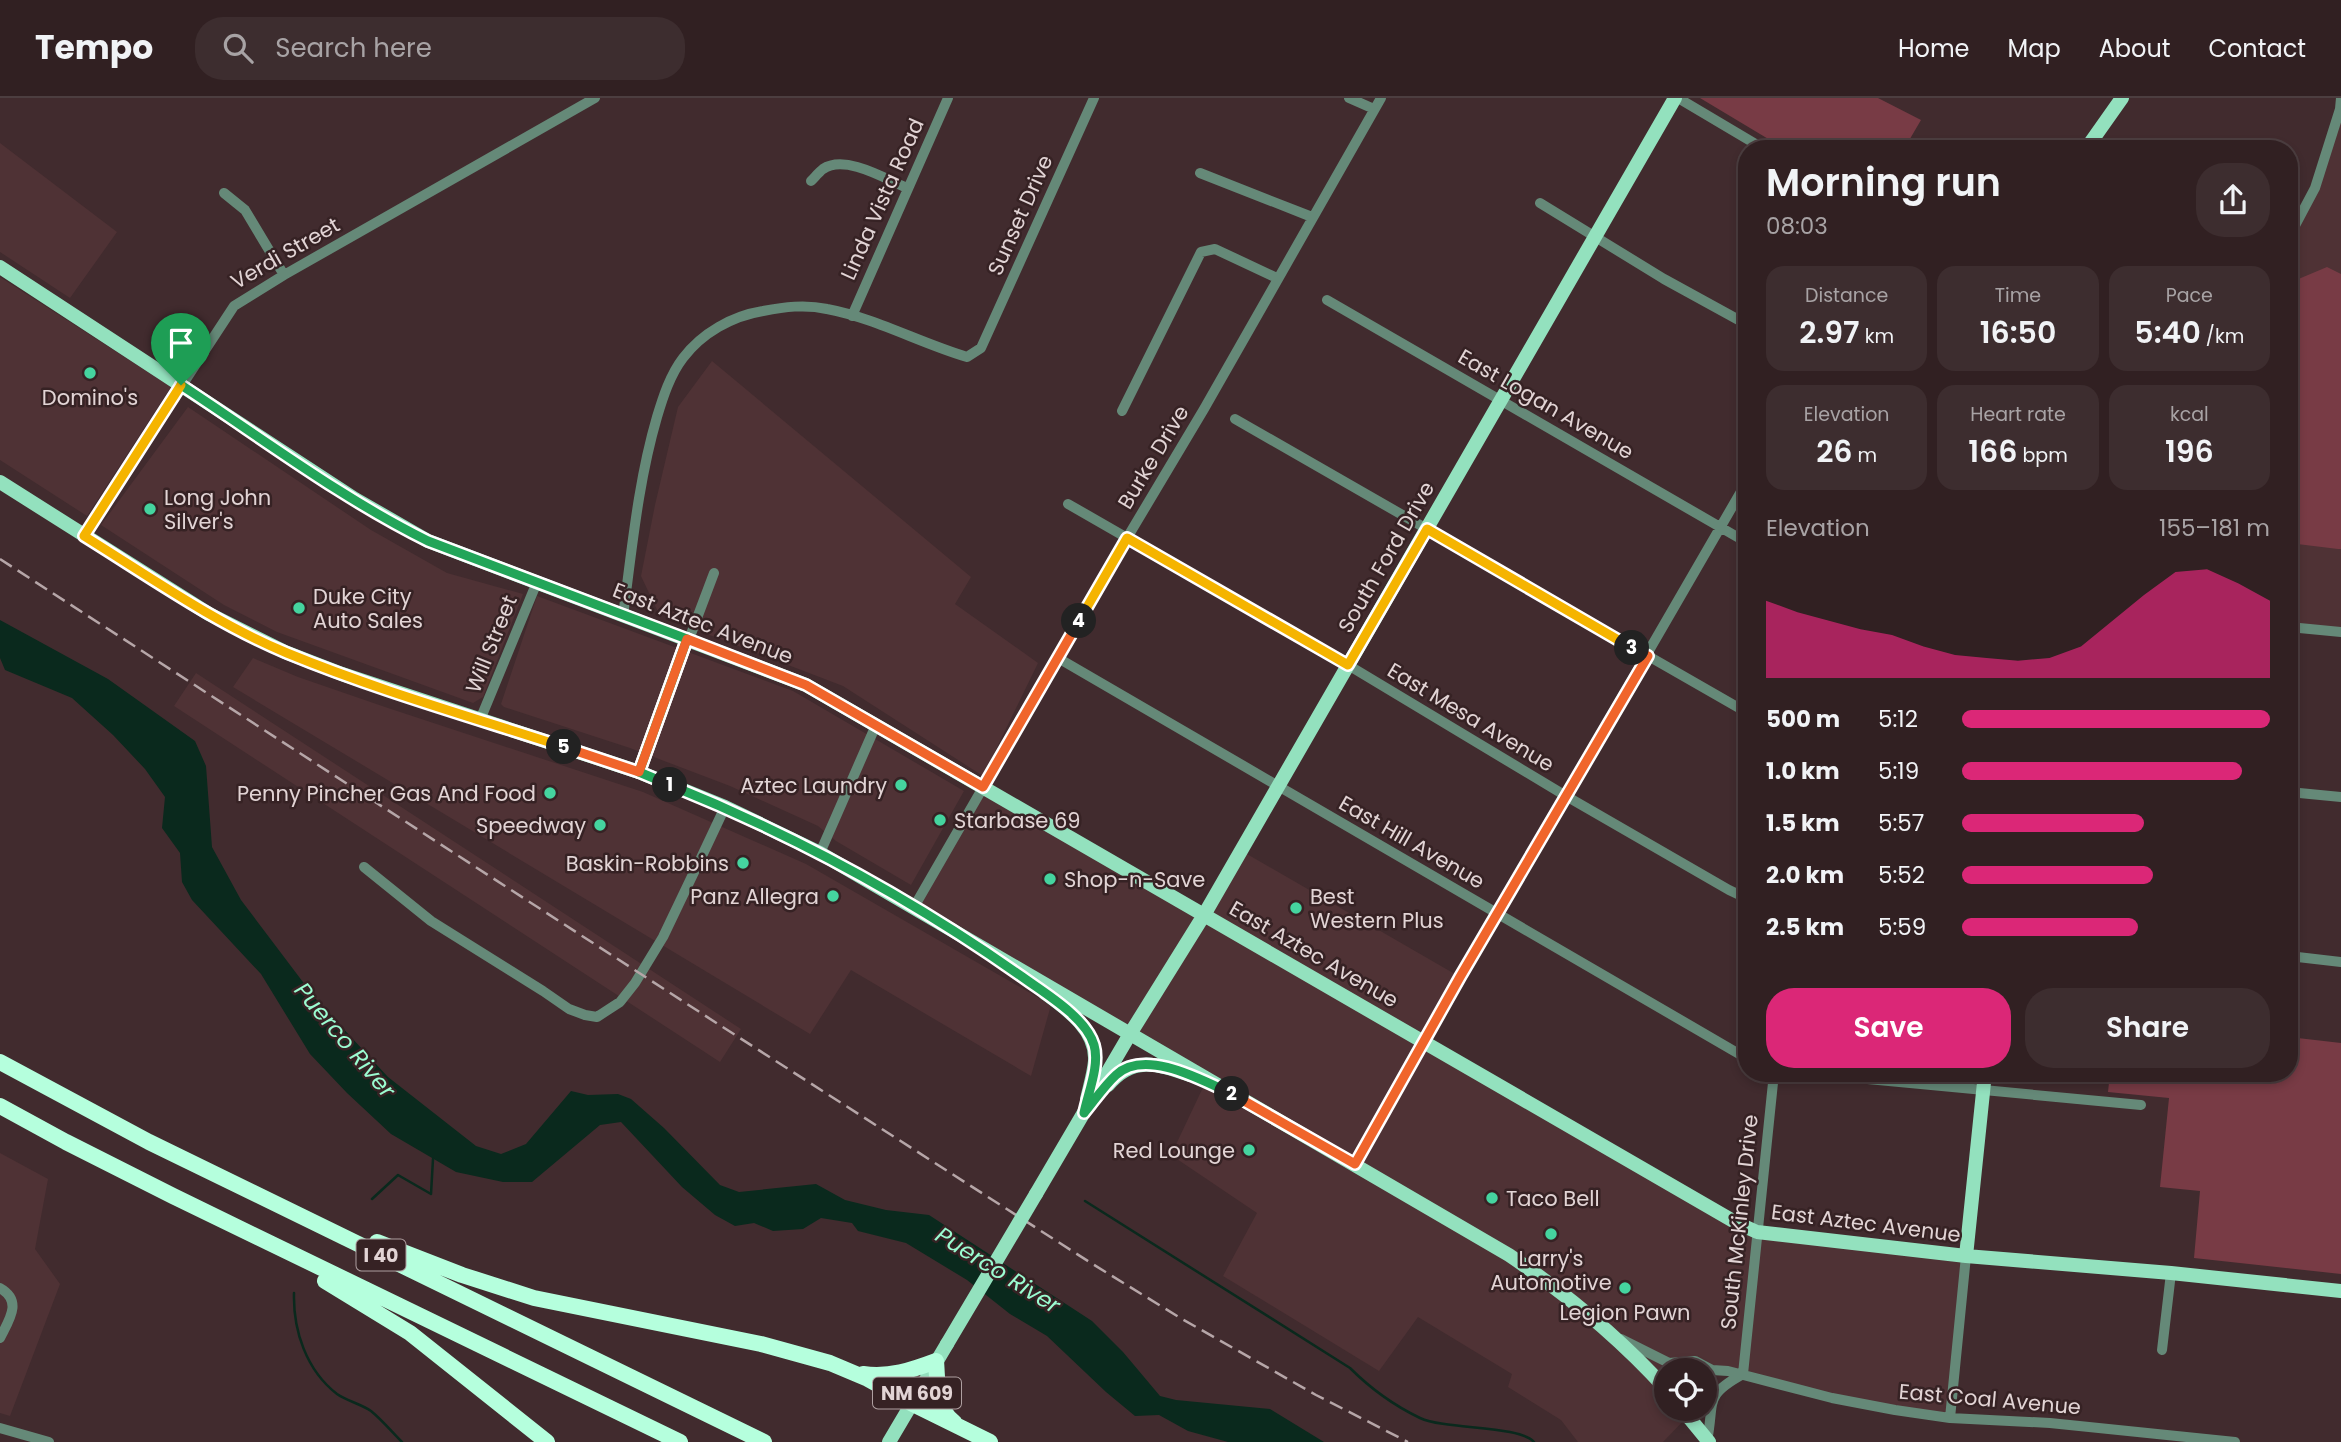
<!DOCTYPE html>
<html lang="en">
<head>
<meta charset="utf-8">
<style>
  :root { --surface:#312022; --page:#3d2d2f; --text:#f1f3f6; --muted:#a8a3a5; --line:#4c3e40; --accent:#db2777 }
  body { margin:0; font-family:Poppins,sans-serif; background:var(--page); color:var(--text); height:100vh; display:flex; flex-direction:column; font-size:26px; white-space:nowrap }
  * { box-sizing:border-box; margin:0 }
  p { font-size:23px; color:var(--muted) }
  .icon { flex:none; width:38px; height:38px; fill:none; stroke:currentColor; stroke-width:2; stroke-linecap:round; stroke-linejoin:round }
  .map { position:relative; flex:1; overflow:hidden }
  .drawer { position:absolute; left:1738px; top:42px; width:560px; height:942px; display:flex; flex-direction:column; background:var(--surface); border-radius:28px; box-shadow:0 4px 10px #0003,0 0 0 2px var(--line) }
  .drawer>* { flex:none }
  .buttons { position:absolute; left:1654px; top:1260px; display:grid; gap:14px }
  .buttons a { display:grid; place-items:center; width:63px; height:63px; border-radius:50%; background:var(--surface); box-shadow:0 4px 10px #0003,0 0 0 2px var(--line); font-size:35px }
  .pin { position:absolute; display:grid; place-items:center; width:60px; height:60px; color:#fff; margin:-72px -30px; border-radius:50% 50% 50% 0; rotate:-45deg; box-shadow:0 0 7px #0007 }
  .pin .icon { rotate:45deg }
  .km { position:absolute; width:35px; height:35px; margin:-18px; border-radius:50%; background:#222; color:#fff; font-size:19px; line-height:35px; text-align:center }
  .round { display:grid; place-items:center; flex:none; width:74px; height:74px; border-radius:28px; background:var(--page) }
  .headline { display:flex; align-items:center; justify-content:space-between; height:119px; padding:0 28px }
  h1 { font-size:38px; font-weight:600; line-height:52px }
  .stats { display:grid; grid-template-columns:repeat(3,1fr); gap:10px; height:119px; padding:7px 28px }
  .stats div { display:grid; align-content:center; border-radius:18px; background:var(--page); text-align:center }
  .stats b { font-size:30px; font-weight:600 }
  .stats small { font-size:19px; font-weight:400 }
  .stats p { font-size:19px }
  .chart { height:196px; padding:14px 28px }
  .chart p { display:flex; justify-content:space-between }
  .chart svg { width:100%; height:126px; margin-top:7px; fill:var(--accent); opacity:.7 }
  .cta { display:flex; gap:14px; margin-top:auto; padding:14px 28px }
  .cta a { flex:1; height:80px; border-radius:28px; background:var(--accent); color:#fff; font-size:28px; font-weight:600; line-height:80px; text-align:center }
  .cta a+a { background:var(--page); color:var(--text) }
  ul { padding:0 28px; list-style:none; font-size:23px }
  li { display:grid; grid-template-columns:112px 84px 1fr; align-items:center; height:52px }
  li i { height:18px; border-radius:9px; background:var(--accent) }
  header { display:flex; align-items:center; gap:42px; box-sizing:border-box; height:98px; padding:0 35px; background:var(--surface); border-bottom:2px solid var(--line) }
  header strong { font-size:33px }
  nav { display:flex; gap:38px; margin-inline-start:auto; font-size:24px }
  .search { width:490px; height:63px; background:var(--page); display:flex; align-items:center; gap:18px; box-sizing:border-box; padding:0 24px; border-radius:28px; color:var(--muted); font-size:26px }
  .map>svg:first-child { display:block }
  .built { fill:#4f3235 }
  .green { fill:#783b45 }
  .water { fill:#0a291d }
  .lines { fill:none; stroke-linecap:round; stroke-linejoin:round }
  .stream { stroke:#0a291d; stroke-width:2.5 }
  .minor { stroke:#658978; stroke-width:10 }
  .major { stroke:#93e1be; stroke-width:14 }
  .highway { stroke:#b5ffdd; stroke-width:16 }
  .rail { stroke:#b6a6a8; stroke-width:2.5; stroke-dasharray:14 7; stroke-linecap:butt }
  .major-bridge { stroke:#93e1be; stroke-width:14 }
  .split-1-casing { stroke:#fff; stroke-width:14 }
  .split-2-casing { stroke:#fff; stroke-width:14 }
  .split-3-casing { stroke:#fff; stroke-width:14 }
  .split-4-casing { stroke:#fff; stroke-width:14 }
  .split-5-casing { stroke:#fff; stroke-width:14 }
  .split-6-casing { stroke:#fff; stroke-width:14 }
  .split-1 { stroke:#22a559; stroke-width:9 }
  .split-2 { stroke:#22a559; stroke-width:9 }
  .split-3 { stroke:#f0652b; stroke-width:9 }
  .split-4 { stroke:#f5b400; stroke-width:9 }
  .split-5 { stroke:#f0652b; stroke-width:9 }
  .split-6 { stroke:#f5b400; stroke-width:9 }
  .poi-dot { fill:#45d49f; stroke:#362224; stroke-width:2.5 }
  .labels { text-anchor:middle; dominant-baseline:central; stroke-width:5; stroke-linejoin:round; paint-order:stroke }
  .shield { fill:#362224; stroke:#ae9fa0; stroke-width:2 }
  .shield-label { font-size:19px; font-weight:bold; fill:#e2d4d5 }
  .street-label { font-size:21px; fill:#e2d4d5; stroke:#362224 }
  .poi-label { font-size:21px; fill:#e2d4d5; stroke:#362224; text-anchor:start }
  .water-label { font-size:23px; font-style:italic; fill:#9bfcd1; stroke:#362224 }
</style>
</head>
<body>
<header>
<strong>Tempo</strong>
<div class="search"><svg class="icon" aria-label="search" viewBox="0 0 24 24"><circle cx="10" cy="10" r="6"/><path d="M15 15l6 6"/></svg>Search here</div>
<nav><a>Home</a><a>Map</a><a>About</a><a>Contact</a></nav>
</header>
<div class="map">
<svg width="2341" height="1344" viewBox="0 0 2341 1344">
  <rect width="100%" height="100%" fill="#412b2e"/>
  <!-- built -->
  <path class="built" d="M2341,0V534L2289,529V139L2315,90Z
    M0,45L117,134L70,200L0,154Z
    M0,179L171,289L87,418L0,362Z
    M712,263L971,479L955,506L1038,565L983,678L843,588L691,530L658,514L641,478L655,407L678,309Z
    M188,309L371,432L447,475L523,496L483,599L473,605L277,534L224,507L101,427Z
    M537,498L793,593L964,693L911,787L836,743L818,728L730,688L630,650L504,609L501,606Z
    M253,560L298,579L385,609L643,694L806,766L1051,907L1031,978L851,872L810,936L233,589Z
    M196,575L741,931L720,964L174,608Z
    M983,689L1204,816L1240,752L1460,879L1424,943L1735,1124L1966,1158L1950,1320L1704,1272H1666V1311H1682L1688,1318L1663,1344H1578L1561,1322L1508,1289L1512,1276L1418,1219L1379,1273L1223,1178L1257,1115L1171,1057L1207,981L914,809Z
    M0,1055L48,1081L35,1151L60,1186L10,1318L0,1315Z"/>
  <!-- green -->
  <path class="green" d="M1700,0H1878L1921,22L1904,51H1785Z
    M2327,169L2341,176V451H2338L2289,445V185Z
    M2289,939L2341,945V1176L2194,1160L2200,1093L2160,1089L2169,1000L2108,994L2110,975H2289Z"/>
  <!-- water -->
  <path class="water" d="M0,522L108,581L195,643L206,668L212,749L241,802L315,900L388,979L476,1048L501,1056L526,1046L571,993L588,997L618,996L631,1001L664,1030L720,1087L739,1094L816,1086L845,1102L886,1112L929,1117L1092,1223L1123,1254L1160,1298L1176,1302L1270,1311L1324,1344H1228L1188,1333L1159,1317L1135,1318L1106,1294L1047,1238L1010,1216L967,1182L906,1145L858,1133L852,1125L821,1120L803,1131L773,1133L754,1125L735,1128L715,1117L682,1089L621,1024L600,1027L532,1084H503L456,1074L391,1036L347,995L310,956L261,876L192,802L182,784L180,755L162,730L165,699L145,671L113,637L72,600L5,572L0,560Z"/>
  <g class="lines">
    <!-- stream -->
    <path class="stream" d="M372,1101L398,1077L431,1096L433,1061
      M1085,1103L1350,1270C1369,1289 1395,1308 1420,1320C1446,1332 1519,1327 1534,1344
      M294,1195C293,1232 306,1272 337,1296C347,1303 361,1306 371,1313C382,1322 392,1334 402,1344"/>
    <!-- minor -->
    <path class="minor" d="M1349,0L1374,11
      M1678,0L1764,51
      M1200,75L1312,119
      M811,83C815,79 819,74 823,71C845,56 886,81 907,90
      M224,95L245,112L284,177
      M1540,105L1664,181L1746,226
      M2289,139L2315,90L2340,11L2341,0
      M1327,202L1746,444
      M852,218L948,0
      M1122,313L1201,154L1215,151L1277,180
      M1235,321L1746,614
      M1068,406L1348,567L1566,698L1729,792L1746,800
      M84,437L234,208L284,177L595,0
      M623,518C632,451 638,384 657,319C663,299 670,277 683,260C702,235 732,218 763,213C784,209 805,206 827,211C875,220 920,245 967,259L981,250L1094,0
      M2289,529L2341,534
      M1058,560L1746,960
      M480,622L537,484
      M639,674L714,475
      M2289,694L2341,699
      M820,755L876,627
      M701,760L725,709
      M364,769L431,823L543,893L569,911L585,917L597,919L620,904L635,885L663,839L695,772
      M914,809L1127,440L1204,311L1381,0
      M2289,858L2341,864
      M1804,975L2141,1007
      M1355,1066L1460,879L1746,385
      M0,1190C23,1203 9,1222 0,1240
      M1621,1241L1669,1265L1695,1263L1712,1272
      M2162,1252L2171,1175
      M1704,1275L1712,1272L1728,1273L1832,1300L1895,1312L1950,1320L2050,1325L2235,1344
      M1743,1276L1774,975
      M1950,1320L1966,1158
      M0,1330L49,1344
      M1707,1343C1715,1303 1703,1298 1743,1276"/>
    <!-- major -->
    <path class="major" d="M2086,51L2122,0
      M0,169L355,401L428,443L806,587L1735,1124L1757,1134L1966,1158L2171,1175L2341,1193
      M0,384L209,516L285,554L342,576L639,674L725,709L820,755L1509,1157C1568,1197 1618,1238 1666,1291
      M1045,895C1067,911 1097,932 1095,963C1094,975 1090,988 1087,1001
      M1108,987C1133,957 1157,966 1190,977
      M1036,1096L1130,936L1204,817L1675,0
      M1966,1158L1985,975
      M1682,1311L1709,1344
      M889,1344L947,1246"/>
    <!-- highway -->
    <path class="highway" d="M0,964L149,1044L764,1344
      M0,1008L66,1044L173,1098L680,1344
      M377,1144L462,1177L534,1200L761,1246L830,1265L868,1281L911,1305L990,1344
      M325,1183L410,1235L547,1344
      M863,1276C889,1280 912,1272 936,1263C938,1284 935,1311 954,1324"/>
    <!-- rail -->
    <path class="rail" d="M0,461L718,926L1091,1165L1182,1221L1316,1297L1408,1344"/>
    <!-- major-bridge -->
    <path class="major-bridge" d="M947,1246L1036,1096"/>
  </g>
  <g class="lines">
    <defs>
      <path id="split-1" d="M181,287C262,340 341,400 428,443L687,541L639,674L670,687"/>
      <path id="split-2" d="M670,687C794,737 912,801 1021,878C1043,894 1086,919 1094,947C1100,967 1088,995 1084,1015C1094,1003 1104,988 1116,977C1145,950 1202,982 1232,996"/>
      <path id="split-3" d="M1232,996L1355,1066L1460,879L1648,558L1632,550"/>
      <path id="split-4" d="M1079,523L1127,440L1348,567L1427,431L1632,550"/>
      <path id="split-5" d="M564,649L639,674L687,541L806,587L983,689L1079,523"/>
      <path id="split-6" d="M181,287L84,438C150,479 215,525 287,555C377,592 472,619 564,649"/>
    </defs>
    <!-- split-1 casing -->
    <use href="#split-1" class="split-1-casing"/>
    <!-- split-2 casing -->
    <use href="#split-2" class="split-2-casing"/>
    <!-- split-3 casing -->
    <use href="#split-3" class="split-3-casing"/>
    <!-- split-4 casing -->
    <use href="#split-4" class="split-4-casing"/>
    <!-- split-5 casing -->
    <use href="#split-5" class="split-5-casing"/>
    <!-- split-6 casing -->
    <use href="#split-6" class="split-6-casing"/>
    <!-- split-1 -->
    <use href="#split-1" class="split-1"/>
    <!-- split-2 -->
    <use href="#split-2" class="split-2"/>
    <!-- split-3 -->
    <use href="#split-3" class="split-3"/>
    <!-- split-4 -->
    <use href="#split-4" class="split-4"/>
    <!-- split-5 -->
    <use href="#split-5" class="split-5"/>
    <!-- split-6 -->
    <use href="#split-6" class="split-6"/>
  </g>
  <!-- markers -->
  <g class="poi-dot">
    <circle cx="90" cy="275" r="7"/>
    <circle cx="150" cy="411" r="7"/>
    <circle cx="299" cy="510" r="7"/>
    <circle cx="901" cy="687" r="7"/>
    <circle cx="550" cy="695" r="7"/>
    <circle cx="940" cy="722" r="7"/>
    <circle cx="600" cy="727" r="7"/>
    <circle cx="743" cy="765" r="7"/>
    <circle cx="1050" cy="781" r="7"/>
    <circle cx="833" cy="798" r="7"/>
    <circle cx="1296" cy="810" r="7"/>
    <circle cx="1249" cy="1052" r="7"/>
    <circle cx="1492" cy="1100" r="7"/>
    <circle cx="1551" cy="1136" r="7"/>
    <circle cx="1625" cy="1190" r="7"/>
  </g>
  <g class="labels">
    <!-- shield labels -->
    <g class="shield">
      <rect x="356.5" y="1141.5" width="49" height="31" rx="5"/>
      <rect x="873" y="1279.5" width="88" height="31" rx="5"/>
    </g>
    <g class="shield-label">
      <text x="381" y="1157">I 40</text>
      <text x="917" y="1295">NM 609</text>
    </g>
    <!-- street labels -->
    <g class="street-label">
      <text transform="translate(882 101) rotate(-66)">Linda Vista Road</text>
      <text transform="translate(1020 117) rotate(-66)">Sunset Drive</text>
      <text transform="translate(285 155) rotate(-30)">Verdi Street</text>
      <text transform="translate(1546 306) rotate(30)">East Logan Avenue</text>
      <text transform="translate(1153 359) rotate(-59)">Burke Drive</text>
      <text transform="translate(1386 459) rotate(-60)">South Ford Drive</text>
      <text transform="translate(703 525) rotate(21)">East Aztec Avenue</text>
      <text transform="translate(491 546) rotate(-68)">Will Street</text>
      <text transform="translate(1471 619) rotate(31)">East Mesa Avenue</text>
      <text transform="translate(1412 744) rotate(30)">East Hill Avenue</text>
      <text transform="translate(1314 856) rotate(30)">East Aztec Avenue</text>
      <text transform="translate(1739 1124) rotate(-84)">South McKinley Drive</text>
      <text transform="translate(1866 1125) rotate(7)">East Aztec Avenue</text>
      <text transform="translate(1990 1301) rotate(5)">East Coal Avenue</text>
    </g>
    <!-- poi labels -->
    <g class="poi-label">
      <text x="90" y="299" text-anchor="middle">Domino's</text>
      <text x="164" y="399">Long John<tspan x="164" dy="24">Silver's</tspan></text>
      <text x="313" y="498">Duke City<tspan x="313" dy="24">Auto Sales</tspan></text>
      <text x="887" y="687" text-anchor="end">Aztec Laundry</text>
      <text x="536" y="695" text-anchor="end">Penny Pincher Gas And Food</text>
      <text x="954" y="722">Starbase 69</text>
      <text x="586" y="727" text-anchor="end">Speedway</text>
      <text x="729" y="765" text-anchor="end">Baskin-Robbins</text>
      <text x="1064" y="781">Shop-n-Save</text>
      <text x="819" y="798" text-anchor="end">Panz Allegra</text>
      <text x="1310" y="798">Best<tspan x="1310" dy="24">Western Plus</tspan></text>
      <text x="1235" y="1052" text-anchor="end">Red Lounge</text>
      <text x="1506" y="1100">Taco Bell</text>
      <text x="1551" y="1160" text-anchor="middle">Larry's<tspan x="1551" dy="24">Automotive</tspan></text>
      <text x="1625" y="1214" text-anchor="middle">Legion Pawn</text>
    </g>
    <!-- water labels -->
    <g class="water-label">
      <text transform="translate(345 942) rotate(50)">Puerco River</text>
      <text transform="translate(998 1172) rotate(32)">Puerco River</text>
    </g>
  </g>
</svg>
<div class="buttons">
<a><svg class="icon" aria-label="locate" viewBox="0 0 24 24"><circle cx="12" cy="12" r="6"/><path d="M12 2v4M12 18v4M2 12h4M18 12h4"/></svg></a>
</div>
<div class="pin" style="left:181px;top:287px;background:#1e9e55"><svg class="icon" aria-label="arrive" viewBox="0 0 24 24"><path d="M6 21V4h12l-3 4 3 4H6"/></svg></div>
<b class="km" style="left:670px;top:687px">1</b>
<b class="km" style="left:1232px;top:996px">2</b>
<b class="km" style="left:1632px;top:550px">3</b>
<b class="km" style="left:1079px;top:523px">4</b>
<b class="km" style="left:564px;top:649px">5</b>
<section class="drawer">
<div class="headline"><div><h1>Morning run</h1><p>08:03</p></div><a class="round"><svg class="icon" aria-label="share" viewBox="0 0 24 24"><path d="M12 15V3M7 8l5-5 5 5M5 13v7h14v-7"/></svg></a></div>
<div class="stats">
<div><p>Distance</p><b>2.97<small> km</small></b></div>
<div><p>Time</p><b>16:50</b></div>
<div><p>Pace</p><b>5:40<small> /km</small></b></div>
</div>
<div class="stats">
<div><p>Elevation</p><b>26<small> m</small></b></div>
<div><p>Heart rate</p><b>166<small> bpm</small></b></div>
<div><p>kcal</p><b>196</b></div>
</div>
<div class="chart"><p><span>Elevation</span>155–181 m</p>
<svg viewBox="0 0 160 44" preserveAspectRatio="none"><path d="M0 44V17L10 21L20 24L30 27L40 29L50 33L60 36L70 37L80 38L90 37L100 33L110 24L120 15L130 7L140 6L150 11L160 17V44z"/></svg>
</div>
<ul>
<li><b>500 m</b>5:12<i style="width:100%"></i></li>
<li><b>1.0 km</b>5:19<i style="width:91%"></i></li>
<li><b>1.5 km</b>5:57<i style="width:59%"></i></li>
<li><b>2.0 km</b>5:52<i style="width:62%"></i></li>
<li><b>2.5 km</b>5:59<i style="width:57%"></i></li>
</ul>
<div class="cta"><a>Save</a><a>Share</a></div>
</section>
</div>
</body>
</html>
